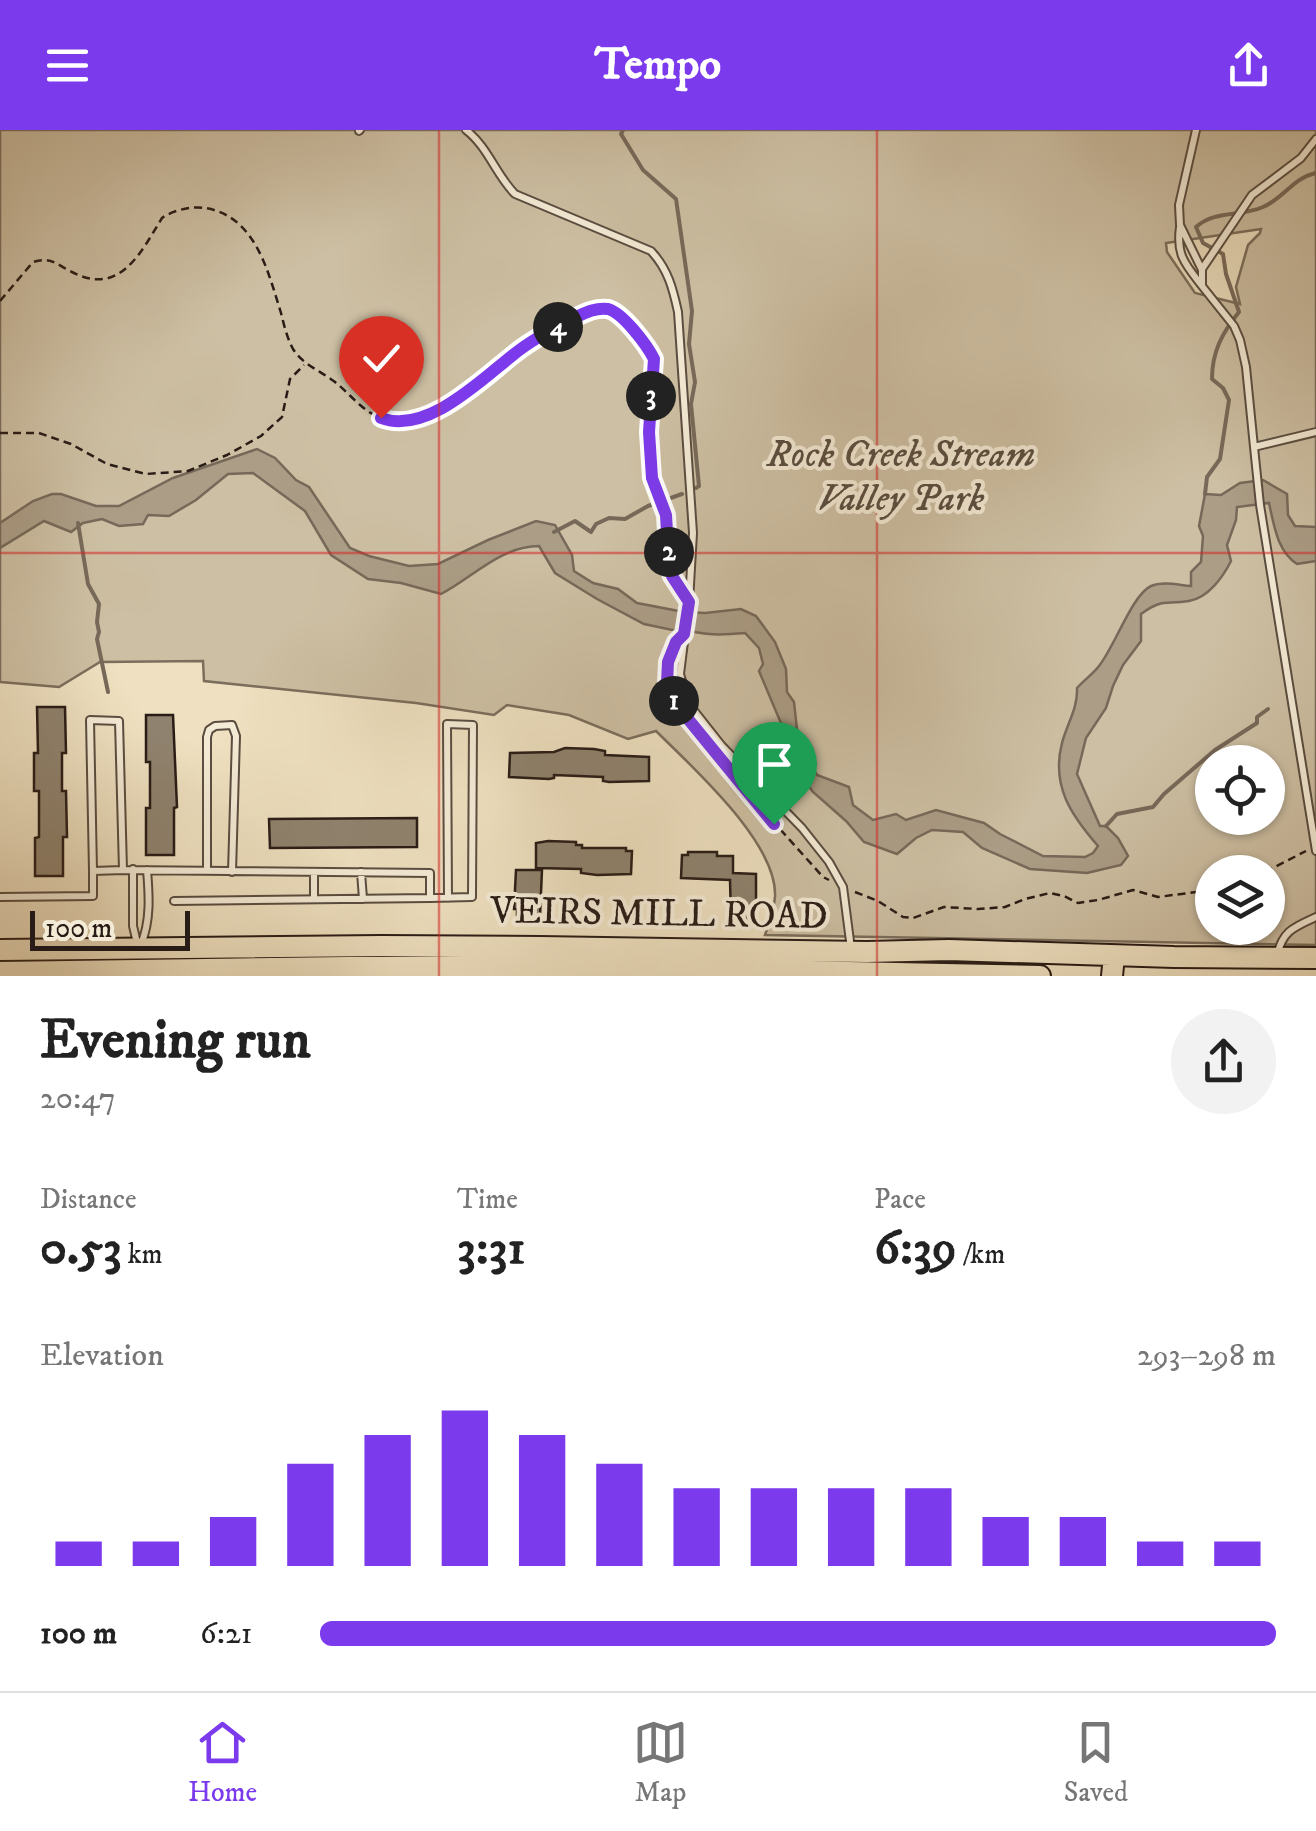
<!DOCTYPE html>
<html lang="en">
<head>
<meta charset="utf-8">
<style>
  :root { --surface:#fff; --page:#f2f2f2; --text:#222; --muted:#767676; --line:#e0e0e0; --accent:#7c3aed }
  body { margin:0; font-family:"IM FELL DW Pica",serif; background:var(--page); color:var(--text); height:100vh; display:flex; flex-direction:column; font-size:38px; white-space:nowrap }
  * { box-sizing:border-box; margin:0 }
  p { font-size:32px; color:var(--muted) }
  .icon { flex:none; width:55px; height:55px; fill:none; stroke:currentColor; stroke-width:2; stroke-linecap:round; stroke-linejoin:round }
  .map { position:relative; height:846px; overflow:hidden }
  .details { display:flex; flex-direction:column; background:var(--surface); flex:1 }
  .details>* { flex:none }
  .tools { position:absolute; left:1195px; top:615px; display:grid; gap:20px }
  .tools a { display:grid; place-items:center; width:90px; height:90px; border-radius:50%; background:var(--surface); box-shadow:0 2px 8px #0004; font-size:50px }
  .scale { position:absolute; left:30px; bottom:25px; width:160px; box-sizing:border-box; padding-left:10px; border:5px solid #291c16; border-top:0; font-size:28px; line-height:35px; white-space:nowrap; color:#291c16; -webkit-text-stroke:8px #f4ebd6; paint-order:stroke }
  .pin { position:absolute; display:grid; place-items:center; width:85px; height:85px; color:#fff; margin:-102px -42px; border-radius:50% 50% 50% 0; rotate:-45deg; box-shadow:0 0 10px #0007 }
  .pin .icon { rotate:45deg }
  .km { position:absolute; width:50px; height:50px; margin:-25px; border-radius:50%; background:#222; color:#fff; font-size:28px; line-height:50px; text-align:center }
  .round { display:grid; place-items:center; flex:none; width:105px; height:105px; border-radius:52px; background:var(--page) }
  .head { display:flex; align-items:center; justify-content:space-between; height:170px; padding:0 40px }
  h1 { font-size:55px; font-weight:700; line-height:75px }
  .figures { display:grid; grid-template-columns:repeat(3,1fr); gap:15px; height:170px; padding:10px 40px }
  .figures div { display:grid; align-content:center }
  .figures b { font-size:50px; font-weight:700 }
  .figures small { font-size:28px; font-weight:400 }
  .figures p { font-size:28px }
  .chart { height:280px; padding:20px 40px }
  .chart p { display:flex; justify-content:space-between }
  .chart svg { width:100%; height:180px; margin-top:10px; stroke:var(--accent); stroke-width:6 }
  ul { padding:0 40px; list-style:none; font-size:32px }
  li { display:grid; grid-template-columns:160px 120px 1fr; align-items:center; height:75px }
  li i { height:25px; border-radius:12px; background:var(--accent) }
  header { display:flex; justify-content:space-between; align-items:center; height:130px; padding:0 40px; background:var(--accent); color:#fff; font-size:45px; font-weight:700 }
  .tab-bar { display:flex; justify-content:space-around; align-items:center; height:140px; border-top:2px solid var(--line); background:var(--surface); font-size:28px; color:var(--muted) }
  .tab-bar a { display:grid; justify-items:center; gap:5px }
  .tab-bar .current { color:var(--accent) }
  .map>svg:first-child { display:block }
  .green { fill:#cdbfa3; stroke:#7b6e5c; stroke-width:2.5; fill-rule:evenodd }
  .water { fill:#ab9d86; stroke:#776959; stroke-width:2.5 }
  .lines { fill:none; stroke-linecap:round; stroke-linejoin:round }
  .stream { stroke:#776959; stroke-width:4 }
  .building { fill:#8f826e; stroke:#291c16; stroke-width:2.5 }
  .service-casing { stroke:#5a4d40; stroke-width:10 }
  .primary-casing { stroke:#291c16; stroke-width:24 }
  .path { stroke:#291c16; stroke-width:2.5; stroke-dasharray:8 5; stroke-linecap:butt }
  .service { stroke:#f4ebd6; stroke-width:6 }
  .primary { stroke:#eee0c0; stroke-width:20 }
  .route-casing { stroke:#fff; stroke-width:20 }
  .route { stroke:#7c3aed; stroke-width:12 }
  .grid { fill:none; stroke:#d62828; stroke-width:2.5; stroke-opacity:0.55 }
  .labels { text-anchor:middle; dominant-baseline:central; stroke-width:8; stroke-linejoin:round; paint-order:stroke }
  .park-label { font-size:38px; font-style:italic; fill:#5a4d40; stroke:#f4ebd6 }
  .street-label { font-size:38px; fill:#291c16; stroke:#f4ebd6 }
</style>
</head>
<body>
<header><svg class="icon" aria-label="menu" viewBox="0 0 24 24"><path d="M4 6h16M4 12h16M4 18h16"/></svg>Tempo<svg class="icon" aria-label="share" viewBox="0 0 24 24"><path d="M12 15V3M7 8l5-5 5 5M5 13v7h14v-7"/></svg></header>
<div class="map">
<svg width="1316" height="846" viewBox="0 0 1316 846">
  <rect width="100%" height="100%" fill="#eee0c0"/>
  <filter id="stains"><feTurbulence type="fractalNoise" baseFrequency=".002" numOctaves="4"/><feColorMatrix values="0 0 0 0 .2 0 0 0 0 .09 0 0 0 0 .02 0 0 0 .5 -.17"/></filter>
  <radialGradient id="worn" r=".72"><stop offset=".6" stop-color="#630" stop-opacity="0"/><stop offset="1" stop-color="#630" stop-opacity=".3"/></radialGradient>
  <!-- green -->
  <path class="green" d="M0,0H1316V815L765,805C769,794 774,779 775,767C778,713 692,637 656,601L628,609L569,585L507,575L494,585L416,573L204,551L203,531L100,532L59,557L0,552ZM1261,99L1260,103L1248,115L1236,157L1240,174L1195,163L1167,122L1166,113ZM1212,632H1268V688H1212ZM1212,742H1268V798H1212Z"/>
  <!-- water -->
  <path class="water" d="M257,319L275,328L296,350L309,357L350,418L369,426L409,436L438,434L488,410L536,391L555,395L572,425L574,441L593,453L618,459L637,473L684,482L705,483L741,479L756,486L775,512L786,539L787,562L794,572L799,618L817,645L849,657L853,675L873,690L896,684L906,690L936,680L984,693L1000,704L1043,726L1085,727L1093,723L1098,716C1071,685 1051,656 1062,613C1067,594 1078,578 1077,558C1084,550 1093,544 1099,536C1115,516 1132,465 1151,456C1163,451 1178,455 1191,456V442L1201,432L1203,406L1199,396L1205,364L1221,365L1240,353L1263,350L1287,364L1288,385L1295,396L1316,397V431L1297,434C1277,421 1274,395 1269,373L1237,377L1236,390L1227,415L1231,431C1223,447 1208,468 1189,471C1165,475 1163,468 1141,484V511L1123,535L1113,556L1106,578L1086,608L1077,644L1100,696H1106L1118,708L1128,726L1121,735L1087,743L1030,739L982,718L963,702L932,700L916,708L897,724L864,712L846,691L813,662L784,621L783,598L759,541L763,534L759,518L745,503C723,505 702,506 681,498L677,501L644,494L597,469L555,443L539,416C501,416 472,448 441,464L401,453L368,449L331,425L305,381L253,343L228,344L196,370L169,386L148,385L143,394L119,396L102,389L83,393L71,402L44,391L0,418V393L33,371L52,364H61L96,376H119L173,348Z"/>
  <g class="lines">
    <!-- stream -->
    <path class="stream" d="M623,0L621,4L643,40L676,69L692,181L689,214L695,252L691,274L699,356L696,358
      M1205,364L1207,347L1220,329L1229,270L1223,258L1212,249C1212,222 1222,203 1239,182L1226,144L1223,124L1203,113L1196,97C1215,80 1241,87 1263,77C1286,67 1291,49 1316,43
      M78,393L88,454L99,474L97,492L99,502L97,509L108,562
      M554,402L575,391L591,402L596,394L609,388L625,389L648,376L682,364
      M1106,696L1117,684L1153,677L1164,664L1215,620L1257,593V587L1268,579"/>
  </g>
  <!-- building -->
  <path class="building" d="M37,577H65L66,623H62V661H66L67,707H63V746H35V708L39,707V661H34V623H38Z
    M146,585H173L177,677L174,678V725H146V678H150V632H146Z
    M565,618L594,619L605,621V625L649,627V651L609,652L603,651V647L554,645V648L549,649L509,647L510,623L554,622Z
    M417,688V717L270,718L269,689Z
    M548,711L576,712V715H582V718H626V721H632L631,744L597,745L581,743V739L536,738V713Z
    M688,722H717V726H733V743L756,744V783H754V789H731L730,750L681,748L682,725H688Z
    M516,740H542L540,786L517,785V779H514Z"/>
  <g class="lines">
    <defs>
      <path id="service" d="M466,0C488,17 496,45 515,64L651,121C668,139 673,159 678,182L693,403L689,472L680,544L685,561L692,578L722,616L802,698L829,732L843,757L851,819
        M1196,0L1179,75L1180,95L1202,140V156L1234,196L1240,210L1246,237L1254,317
        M359,1L360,0
        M1180,97C1176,125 1185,134 1202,156
        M1202,139L1252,65L1301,28L1316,9
        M1316,302L1254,317L1260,375L1316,721
        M133,739V796L137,813
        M123,740L430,743V768L472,767L473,595L447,594L448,768
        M207,741V607L209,600L215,596L232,595L236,606L232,742
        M314,742V769
        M361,742L363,769
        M0,767L93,766V741L90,590L119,591L123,740L93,741
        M174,771L430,768
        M141,814C151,791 149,764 147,740
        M1277,826C1282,801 1294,797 1316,787"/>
      <path id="primary" d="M0,820L381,816L540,817L867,822L949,820L1174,827L1316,828
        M0,842L349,837L556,836L1040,846
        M1112,846L1114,826"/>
    </defs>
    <!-- service casing -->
    <use href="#service" class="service-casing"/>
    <!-- primary casing -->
    <use href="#primary" class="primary-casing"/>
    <!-- path -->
    <path class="path" d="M0,171L33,132C50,127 55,133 70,141C119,168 140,124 162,88C173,80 192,76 205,78C256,86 268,142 281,183C284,195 287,208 293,219C303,235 321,241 335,252C349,263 360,278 376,286C423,310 479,251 514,224C531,210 553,199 572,189C584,184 596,176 608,179C623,183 647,215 654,229L649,302L652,348L666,385L669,435L679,459
      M0,303H39L71,314L107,334L146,344L188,341L227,325L261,306L282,287L290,249L304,235
      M674,519L669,532L667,553L679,578L744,659L823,747L829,750
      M1265,742L1306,721
      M855,762L878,771L903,787L913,788L944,777L978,779L1005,777L1025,769L1050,763L1064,766L1078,773L1098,770L1133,760L1158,767L1212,760"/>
    <!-- service -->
    <use href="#service" class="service"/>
    <!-- primary -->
    <use href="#primary" class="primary"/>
  </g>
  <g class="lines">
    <defs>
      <path id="route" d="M381,288C426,305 480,251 513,225C530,211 552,199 572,189C583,184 595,177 608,179C623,183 647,215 654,229L649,302L652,348L666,385L669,435L672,446L689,472L684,504L676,512L668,532L667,553L673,568L679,578L774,694"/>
    </defs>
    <!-- route casing -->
    <use href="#route" class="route-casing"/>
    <!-- route -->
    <use href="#route" class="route"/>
  </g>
  <!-- grid -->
  <path class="grid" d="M439,0V846M877,0V846M0,423H1316"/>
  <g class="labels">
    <!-- park labels -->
    <g class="park-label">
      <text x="901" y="325">Rock Creek Stream<tspan x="901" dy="44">Valley Park</tspan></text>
    </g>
    <!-- street labels -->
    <g class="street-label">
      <text transform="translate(659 784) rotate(1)">VEIRS MILL ROAD</text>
    </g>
  </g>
  <rect width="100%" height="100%" filter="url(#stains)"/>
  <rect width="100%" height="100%" fill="url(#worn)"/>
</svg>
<div class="tools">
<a><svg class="icon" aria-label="locate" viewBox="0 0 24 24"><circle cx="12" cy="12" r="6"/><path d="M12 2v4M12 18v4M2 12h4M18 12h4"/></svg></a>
<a><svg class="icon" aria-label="layers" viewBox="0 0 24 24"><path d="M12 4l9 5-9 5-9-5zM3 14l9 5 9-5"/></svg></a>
</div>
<div class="scale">100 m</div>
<div class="pin" style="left:774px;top:694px;background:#1e9e55"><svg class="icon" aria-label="arrive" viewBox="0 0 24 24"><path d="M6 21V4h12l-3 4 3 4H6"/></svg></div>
<div class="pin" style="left:381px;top:288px;background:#d93025"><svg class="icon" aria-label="check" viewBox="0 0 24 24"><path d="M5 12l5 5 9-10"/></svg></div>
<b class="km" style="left:674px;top:571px">1</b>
<b class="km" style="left:669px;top:422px">2</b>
<b class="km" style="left:651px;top:266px">3</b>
<b class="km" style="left:558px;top:197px">4</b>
</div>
<section class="details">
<div class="head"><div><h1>Evening run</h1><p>20:47</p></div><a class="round"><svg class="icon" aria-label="share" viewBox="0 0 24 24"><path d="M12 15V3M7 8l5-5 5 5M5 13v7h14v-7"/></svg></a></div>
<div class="figures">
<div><p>Distance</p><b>0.53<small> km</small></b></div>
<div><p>Time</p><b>3:31</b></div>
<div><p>Pace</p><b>6:39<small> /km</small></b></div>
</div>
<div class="chart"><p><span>Elevation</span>293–298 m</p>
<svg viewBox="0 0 160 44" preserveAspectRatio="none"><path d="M5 44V38M15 44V38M25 44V32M35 44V19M45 44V12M55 44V6M65 44V12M75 44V19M85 44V25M95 44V25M105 44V25M115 44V25M125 44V32M135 44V32M145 44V38M155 44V38"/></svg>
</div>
<ul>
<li><b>100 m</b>6:21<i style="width:100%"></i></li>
</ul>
</section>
<nav class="tab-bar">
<a class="current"><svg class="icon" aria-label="home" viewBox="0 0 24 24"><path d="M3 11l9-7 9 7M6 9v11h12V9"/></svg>Home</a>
<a><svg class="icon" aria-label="map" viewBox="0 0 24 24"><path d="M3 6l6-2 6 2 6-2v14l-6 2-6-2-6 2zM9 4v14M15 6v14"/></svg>Map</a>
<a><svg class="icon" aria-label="saved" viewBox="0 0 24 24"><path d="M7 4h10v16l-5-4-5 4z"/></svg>Saved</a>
</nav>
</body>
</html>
